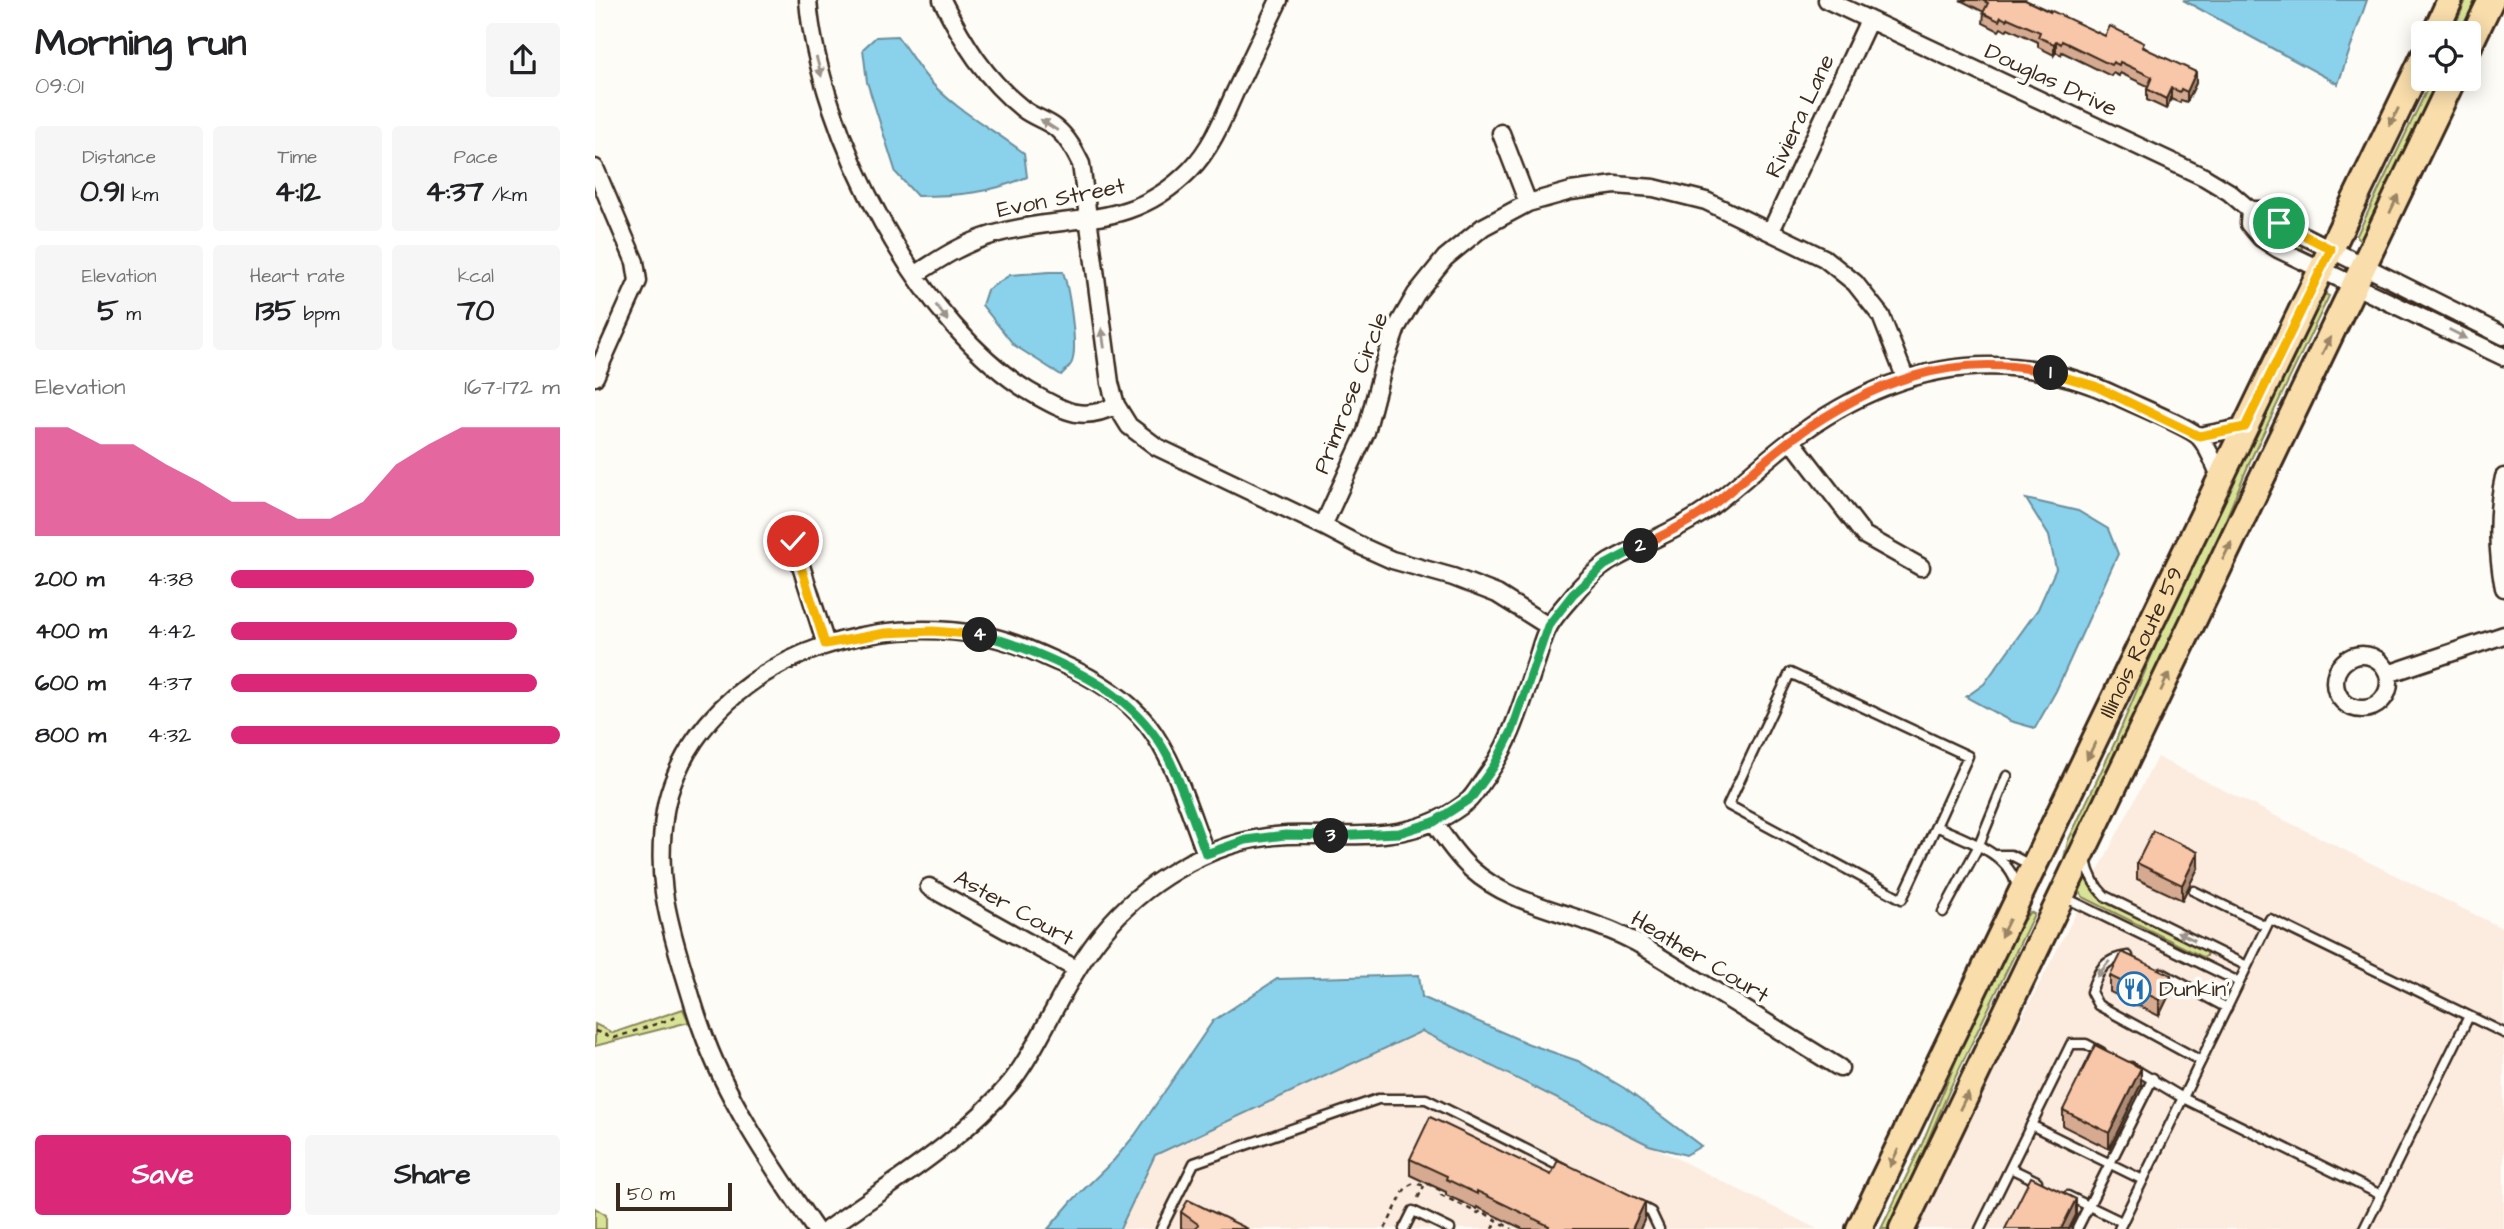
<!DOCTYPE html>
<html lang="en">
<head>
<meta charset="utf-8">
<style>
  :root { --surface:#fff; --page:#f6f6f6; --text:#202124; --muted:#757577; --accent:#db2777 }
  body { margin:0; font-family:"Architects Daughter",sans-serif; background:var(--page); color:var(--text); height:100vh; display:flex; flex-direction:column; font-size:26px; white-space:nowrap }
  * { box-sizing:border-box; margin:0 }
  p { font-size:23px; color:var(--muted) }
  .icon { flex:none; width:38px; height:38px; fill:none; stroke:currentColor; stroke-width:2; stroke-linecap:round; stroke-linejoin:round }
  .map { position:relative; flex:1; overflow:hidden }
  .panel { display:flex; flex-direction:column; background:var(--surface); width:595px }
  .panel>* { flex:none }
  .tools { position:absolute; left:1816px; top:21px; display:grid; gap:14px }
  .tools a { display:grid; place-items:center; width:70px; height:70px; border-radius:7px; background:var(--surface); box-shadow:0 4px 18px #0003; font-size:35px }
  .scale { position:absolute; left:21px; bottom:18px; width:116px; box-sizing:border-box; padding-left:7px; border:4px solid #3b2a1e; border-top:0; font-size:19px; line-height:24px; white-space:nowrap; color:#3b2a1e; -webkit-text-stroke:5px #fdfcf7; paint-order:stroke }
  .pin { position:absolute; display:grid; place-items:center; width:60px; height:60px; color:#fff; margin:-30px; border:4px solid #fff; border-radius:50%; box-shadow:0 2px 7px #0007 }
  .km { position:absolute; width:35px; height:35px; margin:-18px; border-radius:50%; background:#222; color:#fff; font-size:19px; line-height:35px; text-align:center }
  .round { display:grid; place-items:center; flex:none; width:74px; height:74px; border-radius:7px; background:var(--page) }
  .overview { display:flex; align-items:center; justify-content:space-between; height:119px; padding:0 35px }
  h1 { font-size:38px; font-weight:800; line-height:52px }
  .figures { display:grid; grid-template-columns:repeat(3,1fr); gap:10px; height:119px; padding:7px 35px }
  .figures div { display:grid; align-content:center; border-radius:7px; background:var(--page); text-align:center }
  .figures b { font-size:30px; font-weight:800 }
  .figures small { font-size:19px; font-weight:400 }
  .figures p { font-size:19px }
  .chart { height:196px; padding:14px 35px }
  .chart p { display:flex; justify-content:space-between }
  .chart svg { width:100%; height:126px; margin-top:7px; fill:var(--accent); opacity:.7 }
  .cta { display:flex; gap:14px; margin-top:auto; padding:14px 35px }
  .cta a { flex:1; height:80px; border-radius:7px; background:var(--accent); color:#fff; font-size:28px; font-weight:800; line-height:80px; text-align:center }
  .cta a+a { background:var(--page); color:var(--text) }
  ul { padding:0 35px; list-style:none; font-size:23px }
  li { display:grid; grid-template-columns:112px 84px 1fr; align-items:center; height:52px }
  li i { height:18px; border-radius:9px; background:var(--accent) }
  main { display:flex; flex:1; min-height:0 }
  .map>svg:first-child { display:block }
  .built { fill:#fcecdf }
  .green { fill:#d8e396; stroke:#8a865a; stroke-width:2 }
  .water { fill:#8ad1ec; stroke:#6a8e9a; stroke-width:2 }
  .lines { fill:none; stroke-linecap:round; stroke-linejoin:round }
  .service-casing { stroke:#3b2a1e; stroke-width:13 }
  .minor-casing { stroke:#3b2a1e; stroke-width:21 }
  .primary-casing { stroke:#3b2a1e; stroke-width:30 }
  .path { stroke:#3b2a1e; stroke-width:2.5; stroke-dasharray:5 5; stroke-linecap:butt }
  .service { stroke:#fdfcf7; stroke-width:8 }
  .minor { stroke:#fdfcf7; stroke-width:16 }
  .primary { stroke:#f9ddab; stroke-width:24 }
  .wall { fill:#d5aa90; stroke:#3b2a1e; stroke-width:2 }
  .shaded-wall { fill:#ae8b76; stroke:#3b2a1e; stroke-width:2 }
  .building { fill:#f8c6a8; stroke:#3b2a1e; stroke-width:2 }
  .oneway { fill:#9c938a }
  .oneway2 { fill:#9a8464 }
  .split-1-casing { stroke:#fff; stroke-width:14 }
  .split-2-casing { stroke:#fff; stroke-width:14 }
  .split-3-casing { stroke:#fff; stroke-width:14 }
  .split-4-casing { stroke:#fff; stroke-width:14 }
  .split-5-casing { stroke:#fff; stroke-width:14 }
  .split-1 { stroke:#f5b400; stroke-width:9 }
  .split-2 { stroke:#f0652b; stroke-width:9 }
  .split-3 { stroke:#22a559; stroke-width:9 }
  .split-4 { stroke:#22a559; stroke-width:9 }
  .split-5 { stroke:#f5b400; stroke-width:9 }
  .labels { text-anchor:middle; dominant-baseline:central; stroke-width:7; stroke-linejoin:round; paint-order:stroke }
  .street-label { font-size:23px; fill:#3b2a1e; stroke:#fdfcf7 }
  .poi-label { font-size:23px; fill:#3b2a1e; stroke:#fdfcf7; text-anchor:start }
</style>
</head>
<body>
<main>
<section class="panel">
<div class="overview"><div><h1>Morning run</h1><p>09:01</p></div><a class="round"><svg class="icon" aria-label="share" viewBox="0 0 24 24"><path d="M12 15V3M7 8l5-5 5 5M5 13v7h14v-7"/></svg></a></div>
<div class="figures">
<div><p>Distance</p><b>0.91<small> km</small></b></div>
<div><p>Time</p><b>4:12</b></div>
<div><p>Pace</p><b>4:37<small> /km</small></b></div>
</div>
<div class="figures">
<div><p>Elevation</p><b>5<small> m</small></b></div>
<div><p>Heart rate</p><b>135<small> bpm</small></b></div>
<div><p>kcal</p><b>70</b></div>
</div>
<div class="chart"><p><span>Elevation</span>167–172 m</p>
<svg viewBox="0 0 160 44" preserveAspectRatio="none"><path d="M0 44V6L10 6L20 12L30 12L40 19L50 25L60 32L70 32L80 38L90 38L100 32L110 19L120 12L130 6L140 6L150 6L160 6V44z"/></svg>
</div>
<ul>
<li><b>200 m</b>4:38<i style="width:92%"></i></li>
<li><b>400 m</b>4:42<i style="width:87%"></i></li>
<li><b>600 m</b>4:37<i style="width:93%"></i></li>
<li><b>800 m</b>4:32<i style="width:100%"></i></li>
</ul>
<div class="cta"><a>Save</a><a>Share</a></div>
</section>
<div class="map">
<svg width="1909" height="1229" viewBox="0 0 1909 1229">
  <rect width="100%" height="100%" fill="#fdfcf7"/>
  <filter id="ink" filterUnits="userSpaceOnUse"><feTurbulence type="fractalNoise" baseFrequency=".0143" numOctaves="2"/><feDisplacementMap in="SourceGraphic" scale="14" xChannelSelector="R" yChannelSelector="G"/><feConvolveMatrix kernelMatrix="1 2 1 2 8 2 1 2 1" color-interpolation-filters="sRGB"/></filter>
  <g filter="url(#ink)">
    <!-- built -->
    <path class="built" d="M1562,757L1909,929V1229H1317Z
      M827,1030L1222,1229H525L560,1155Z"/>
    <!-- green -->
    <path class="green" d="M1871,0H1885L1869,33H1857Z
      M1837,79H1848L1773,232L1766,241L1762,238V235Z
      M1662,216L1706,242L1707,248L1702,250L1682,240L1662,225Z
      M1730,294L1734,296L1655,461L1608,574L1472,864L1468,862L1473,841L1521,740L1587,583L1722,303Z
      M1490,878L1504,897L1513,904L1608,949L1612,952V956L1608,957L1488,897L1484,890Z
      M1435,912L1439,914L1357,1084L1295,1229H1286L1327,1144L1381,1012L1420,931Z
      M88,1009L94,1022L0,1046V1024L18,1033Z
      M0,1208L11,1215V1229H0Z"/>
    <!-- water -->
    <path class="water" d="M1588,0H1772L1743,84Z
      M302,36C313,50 322,67 334,80C360,110 398,129 429,153L432,177C395,193 363,196 322,196L301,173L272,82L268,49L281,37Z
      M454,272H468C474,289 483,346 477,362C475,367 470,371 466,375L419,345L387,305L392,290L415,275Z
      M1431,499L1483,511L1513,529L1523,554L1461,691L1440,728L1415,721L1371,697L1389,684L1443,609L1461,569L1454,536Z
      M824,975L827,997L934,1044L983,1061L1029,1088L1106,1146L1091,1155L1054,1145L827,1031L560,1155L525,1229H453L477,1201L519,1160L540,1135L618,1021L682,979Z"/>
    <g class="lines">
      <defs>
        <path id="service" d="M1341,826L1307,899L1133,805L1195,673L1373,756L1341,826C1370,840 1414,852 1422,887
          M1401,855H1416L1437,866
          M1491,860C1494,875 1499,886 1510,896L1652,966
          M1599,891L1671,926
          M1471,898L1644,982
          M1348,912L1383,847L1412,776
          M1533,956C1508,959 1504,970 1496,992L1503,1005L1606,1061
          M1567,973L1632,1008
          M1874,1016L1909,1033
          M1536,1067L1588,1098L1786,1195
          M1436,1125L1548,1180
          M1415,1168L1442,1181
          M1473,1196L1527,1222
          M1041,1204L1056,1212L1064,1229
          M566,1229L599,1163L783,1099H831L970,1169
          M809,1229L818,1211L855,1229
          M1385,1229L1476,1044H1491L1506,1052
          M1482,1229L1558,1078
          M1524,1229L1675,919L1874,1016L1769,1229"/>
        <path id="minor" d="M213,0C223,130 325,331 442,396C471,412 489,422 521,405
          M347,0C368,42 390,79 428,109C438,117 451,120 461,128C473,138 479,150 486,164L515,383L521,405L534,426L562,447L728,526L768,547L797,560L858,577L902,594L953,626
          M1232,0L1609,177L1634,192L1655,210H1666L1701,232L1909,336
          M906,133L933,203
          M0,168L40,262L43,281L0,377
          M1655,210L1654,224L1666,238L1683,249L1909,357
          M1176,231L1274,20
          M320,275C347,257 369,243 400,234C474,212 533,233 595,170C616,149 628,119 640,92C655,61 669,31 684,0
          M1604,436L1650,427
          M1196,440L1269,535L1326,567
          M1909,477C1901,512 1902,554 1909,588
          M728,526L771,432L788,367L802,327L821,294L850,258L888,227L933,203L976,191L1020,185L1059,188L1111,201L1229,258L1260,283L1286,316L1310,377
          M198,541L231,644
          M1740 682a27 27 0 1 1 54 0a27 27 0 1 1-54 0Z
          M1793,674L1909,635
          M839,822C850,839 861,855 876,869C912,902 965,910 1009,928C1021,932 1032,938 1044,944L1245,1068
          M334,887L481,969
          M220,1229C177,1166 131,1100 106,1027C99,1008 94,989 88,970C70,911 61,873 70,811C74,787 86,760 100,740C162,650 281,616 386,635C413,639 440,652 465,663C497,677 530,696 552,724C581,762 594,811 611,854
          M233,1229C295,1184 367,1142 416,1082C433,1061 445,1035 458,1012C490,951 520,906 581,870C614,850 653,837 692,835C757,833 819,846 874,800C880,794 885,785 890,778C916,744 927,702 941,662C945,651 947,639 953,628C958,618 967,608 975,599C985,586 1000,571 1014,562C1045,544 1080,532 1110,511C1139,490 1165,464 1194,442C1296,364 1406,341 1524,397C1540,405 1597,428 1605,438C1614,448 1620,466 1626,478"/>
        <g id="primary">
          <path d="M1840,33L1855,0"/>
          <path d="M1874,46L1896,0"/>
          <path id="s1" d="M1264,1229L1829,56"/>
          <path d="M1307,1229L1858,79"/>
        </g>
      </defs>
      <!-- service casing -->
      <use href="#service" class="service-casing"/>
      <!-- minor casing -->
      <use href="#minor" class="minor-casing"/>
      <!-- primary casing -->
      <use href="#primary" class="primary-casing"/>
      <!-- path -->
      <path class="path" d="M0,1031L19,1038L82,1017
        M823,1198L829,1186
        M790,1229L811,1187L819,1183L830,1186L833,1184L847,1191L846,1195L883,1213L886,1211L917,1229
        M898,1229L902,1221"/>
      <!-- service -->
      <use href="#service" class="service"/>
      <!-- minor -->
      <use href="#minor" class="minor"/>
      <!-- primary -->
      <use href="#primary" class="primary"/>
    </g>
    <!-- wall -->
    <path class="wall" d="M1365,0H1430L1510,36L1549,47L1601,83L1592,102L1586,100L1585,103L1576,99L1571,109L1552,100V89L1553,86L1525,73L1524,76L1518,73L1516,76L1467,52L1466,55L1461,52L1459,55L1443,47V42L1413,28L1411,31L1406,28L1404,31L1388,23L1389,12Z
      M1542,863L1603,868L1587,900L1542,879Z
      M1515,976L1576,991L1564,1016L1515,992Z
      M1546,1084L1514,1149L1468,1126V1110Z
      M815,1159L956,1175L1050,1218L1045,1229H928L882,1207V1209L851,1195V1192L815,1175Z
      M586,1212L653,1229H588L586,1228Z"/>
    <!-- shaded-wall -->
    <path class="shaded-wall" d="M1461,41V52L1459,55V44Z
      M1601,72V83L1592,102V92Z
      M1576,88V99L1571,109V99Z
      M1603,852V868L1587,900V885Z
      M1576,975V991L1564,1016V1000Z
      M1546,1068V1084L1514,1149V1133Z
      M1481,1199V1215L1474,1229H1466Z
      M1050,1202V1218L1045,1229H1037Z"/>
    <!-- building -->
    <path class="building" d="M1387,0H1430L1455,12V10L1510,36L1515,26L1549,43L1547,47L1601,72L1592,92L1586,89L1585,92L1576,88L1571,99L1552,89L1557,77L1525,62L1524,65L1518,62L1516,65L1467,41L1466,44L1461,41L1459,44L1443,37L1445,32L1413,18L1411,20L1406,17L1404,21L1388,13L1393,3Z
      M1558,831L1603,852L1587,885L1542,863Z
      M1527,952L1576,975L1564,1000L1515,976Z
      M1500,1045L1546,1068L1514,1133L1468,1110Z
      M835,1117L956,1175L963,1160L1050,1202L1037,1229H955L953,1228L954,1226L882,1191V1194L851,1179L852,1176L815,1159Z
      M1436,1177L1481,1199L1466,1229H1410Z
      M593,1200L653,1229H601L603,1224L586,1212Z"/>
    <!-- one-way arrows -->
    <defs><path id="oneway-solid" d="M-6-.8H1V-3.2L6.5 0L1 3.2V.8H-6Z" transform="scale(1.75)"/></defs>
    <g class="oneway">
      <use href="#oneway-solid" transform="translate(224 67) rotate(75)"/>
      <use href="#oneway-solid" transform="translate(454 125) rotate(-147)"/>
      <use href="#oneway-solid" transform="translate(347 313) rotate(53)"/>
      <use href="#oneway-solid" transform="translate(1863 334) rotate(27)"/>
      <use href="#oneway-solid" transform="translate(508 338) rotate(-98)"/>
      <use href="#oneway-solid" transform="translate(1591 936) rotate(-154)"/>
      <use href="#oneway-solid" transform="translate(1508 969) rotate(129)"/>
    </g>
    <g class="oneway2">
      <use href="#oneway-solid" transform="translate(1799 117) rotate(116)"/>
      <use href="#oneway-solid" transform="translate(1799 204) rotate(-65)"/>
      <use href="#oneway-solid" transform="translate(1731 346) rotate(-64)"/>
      <use href="#oneway-solid" transform="translate(1632 551) rotate(-64)"/>
      <use href="#oneway-solid" transform="translate(1570 682) rotate(-65)"/>
      <use href="#oneway-solid" transform="translate(1496 751) rotate(116)"/>
      <use href="#oneway-solid" transform="translate(1410 928) rotate(116)"/>
      <use href="#oneway-solid" transform="translate(1369 1101) rotate(-64)"/>
      <use href="#oneway-solid" transform="translate(1299 1158) rotate(116)"/>
    </g>
  </g>
  <g class="lines" filter="url(#ink)">
    <defs>
      <path id="split-1" d="M1456,373L1500,386L1604,436L1650,427L1736,249L1684,223"/>
      <path id="split-2" d="M1046,546C1067,535 1091,525 1111,510C1141,488 1167,461 1197,439C1276,382 1357,350 1456,373"/>
      <path id="split-3" d="M736,836L804,833L839,822L876,798L899,766L917,731L953,626L978,594L1010,565L1046,546"/>
      <path id="split-4" d="M385,635C407,639 429,648 450,657C501,679 545,705 572,755C588,786 599,822 611,854L651,840L690,835L736,836"/>
      <path id="split-5" d="M198,541L230,644L290,633L338,631L385,635"/>
    </defs>
    <!-- split-1 casing -->
    <use href="#split-1" class="split-1-casing"/>
    <!-- split-2 casing -->
    <use href="#split-2" class="split-2-casing"/>
    <!-- split-3 casing -->
    <use href="#split-3" class="split-3-casing"/>
    <!-- split-4 casing -->
    <use href="#split-4" class="split-4-casing"/>
    <!-- split-5 casing -->
    <use href="#split-5" class="split-5-casing"/>
    <!-- split-1 -->
    <use href="#split-1" class="split-1"/>
    <!-- split-2 -->
    <use href="#split-2" class="split-2"/>
    <!-- split-3 -->
    <use href="#split-3" class="split-3"/>
    <!-- split-4 -->
    <use href="#split-4" class="split-4"/>
    <!-- split-5 -->
    <use href="#split-5" class="split-5"/>
  </g>
  <!-- icons -->
  <defs>
    <symbol id="restaurant-ring" viewBox="-11 -11 22 22"><circle r="9.5" fill="#fdfcf7" stroke="#1f6fb2" stroke-width="1.5"/><path d="M-5-6h1v4h1v-4h1v4h1v-4h1v5L-1.5 .5V6h-2V.5L-5-1ZM5-6V6H3V1.5H1.5Q1.5-4 5-6Z" fill="#1f6fb2"/></symbol>
  </defs>
  <g fill-rule="evenodd">
    <use href="#restaurant-ring" x="1520" y="970" width="38" height="38"/>
  </g>
  <g class="labels">
    <!-- street labels -->
    <g class="street-label">
      <text transform="translate(1456 80) rotate(25)">Douglas Drive</text>
      <text transform="translate(1205 116) rotate(-65)">Riviera Lane</text>
      <text transform="translate(466 198) rotate(-11)">Evon Street</text>
      <text transform="translate(756 393) rotate(-69)">Primrose Circle</text>
      <text stroke="none"><textPath href="#s1" startOffset="651">Illinois Route 59</textPath></text>
      <text transform="translate(419 908) rotate(29)">Aster Court</text>
      <text transform="translate(1105 957) rotate(31)">Heather Court</text>
    </g>
    <!-- poi labels -->
    <g class="poi-label">
      <text x="1564" y="989">Dunkin'</text>
    </g>
  </g>
</svg>
<div class="tools">
<a><svg class="icon" aria-label="locate" viewBox="0 0 24 24"><circle cx="12" cy="12" r="6"/><path d="M12 2v4M12 18v4M2 12h4M18 12h4"/></svg></a>
</div>
<div class="scale">50 m</div>
<div class="pin" style="left:1684px;top:223px;background:#1e9e55"><svg class="icon" aria-label="arrive" viewBox="0 0 24 24"><path d="M6 21V4h12l-3 4 3 4H6"/></svg></div>
<div class="pin" style="left:198px;top:541px;background:#d93025"><svg class="icon" aria-label="check" viewBox="0 0 24 24"><path d="M5 12l5 5 9-10"/></svg></div>
<b class="km" style="left:1456px;top:373px">1</b>
<b class="km" style="left:1046px;top:546px">2</b>
<b class="km" style="left:736px;top:836px">3</b>
<b class="km" style="left:385px;top:635px">4</b>
</div>
</main>
</body>
</html>
